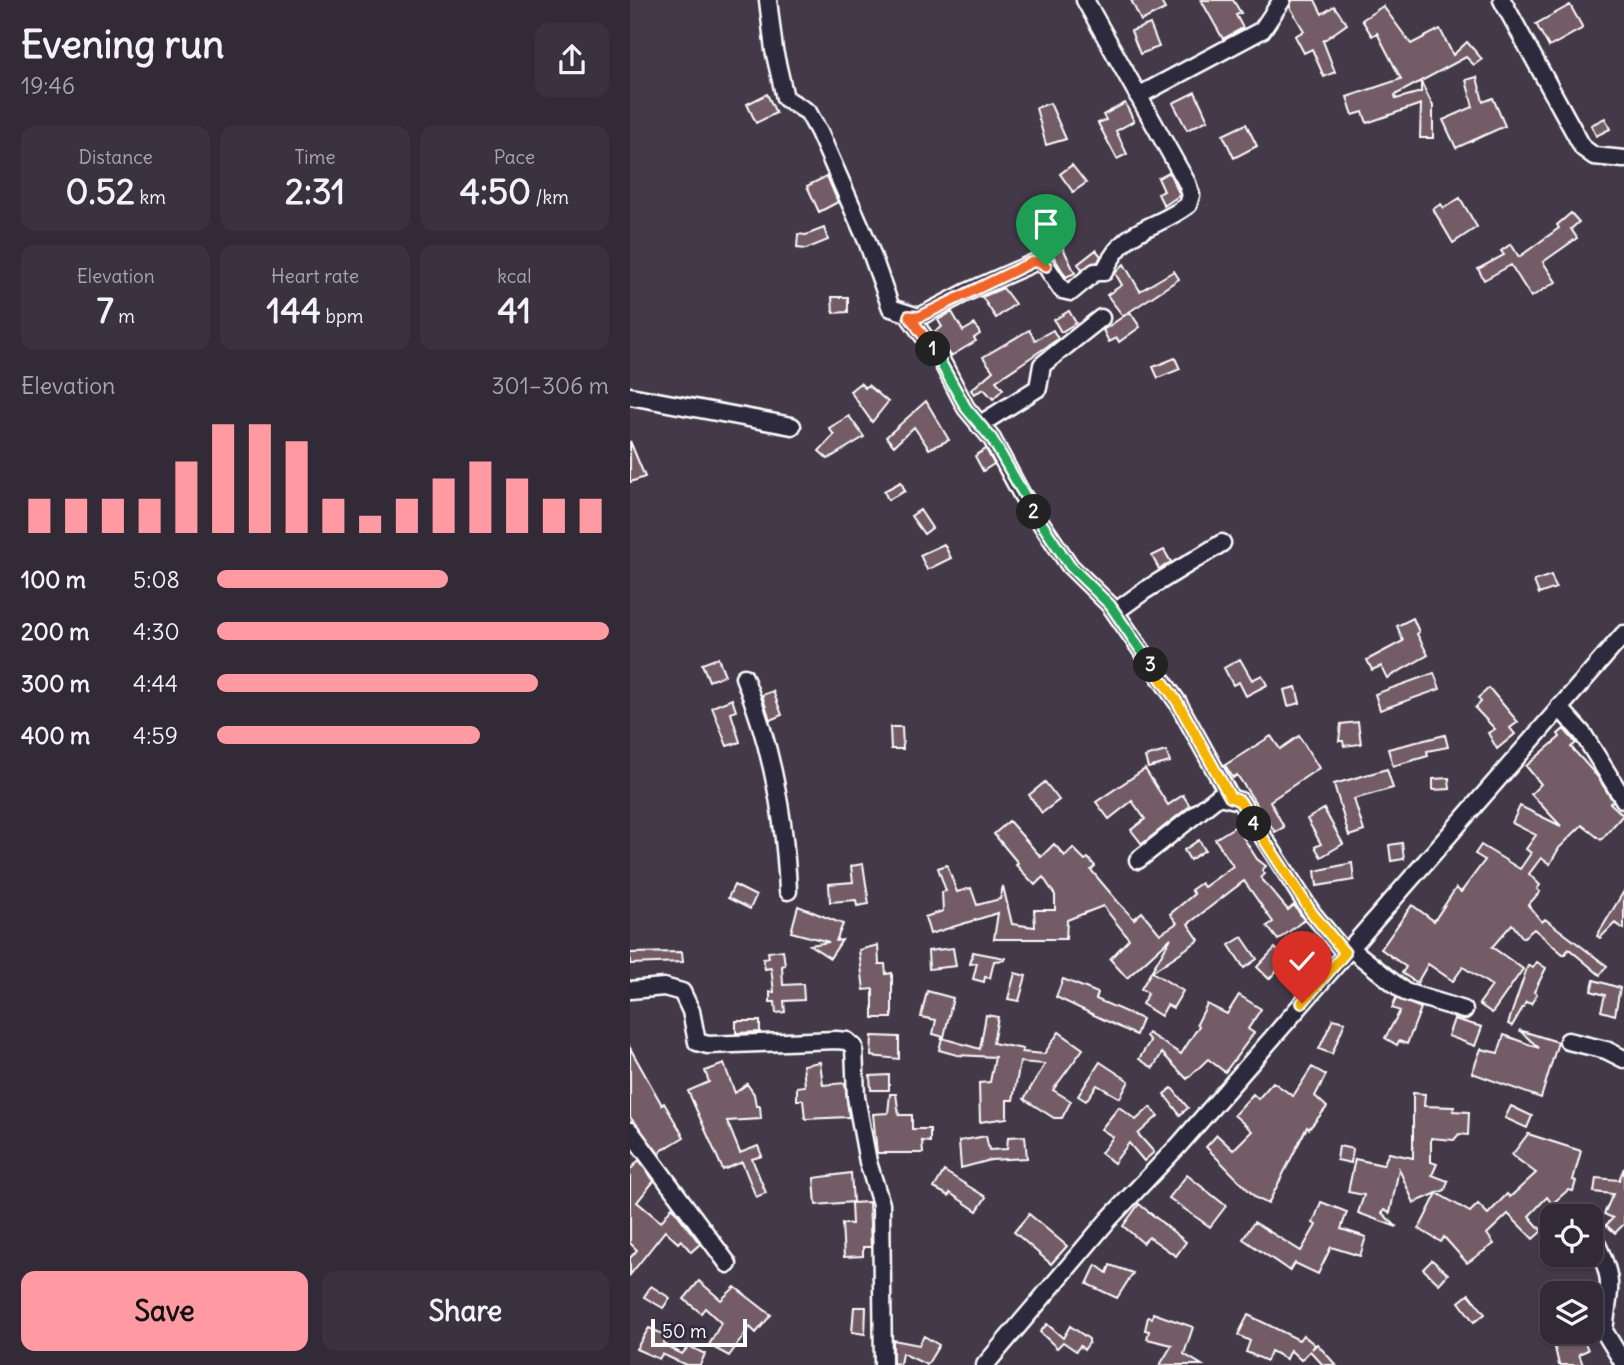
<!DOCTYPE html>
<html lang="en">
<head>
<meta charset="utf-8">
<style>
  :root { --surface:#322b37; --page:#3a333f; --text:#f1f3f6; --muted:#a8a7ad; --line:#4d4752; --accent:#ff9aa2 }
  body { margin:0; font-family:Delius,sans-serif; background:var(--page); color:var(--text); height:100vh; display:flex; flex-direction:column; font-size:26px; white-space:nowrap }
  * { box-sizing:border-box; margin:0 }
  p { font-size:23px; color:var(--muted) }
  .icon { flex:none; width:38px; height:38px; fill:none; stroke:currentColor; stroke-width:2; stroke-linecap:round; stroke-linejoin:round }
  .map { position:relative; flex:1; overflow:hidden }
  .panel { display:flex; flex-direction:column; background:var(--surface); width:630px }
  .panel>* { flex:none }
  .buttons { position:absolute; left:910px; top:1204px; display:grid; gap:14px }
  .buttons a { display:grid; place-items:center; width:63px; height:63px; border-radius:14px; background:var(--surface); box-shadow:0 2px 5px #0004,0 0 0 2px var(--line); font-size:35px }
  .scale { position:absolute; left:21px; bottom:18px; width:96px; box-sizing:border-box; padding-left:7px; border:4px solid #fff; border-top:0; font-size:19px; line-height:24px; white-space:nowrap; color:#fff; -webkit-text-stroke:5px #2f2a3d; paint-order:stroke }
  .pin { position:absolute; display:grid; place-items:center; width:60px; height:60px; color:#fff; margin:-72px -30px; border-radius:50% 50% 50% 0; rotate:-45deg; box-shadow:0 0 7px #0007 }
  .pin .icon { rotate:45deg }
  .km { position:absolute; width:35px; height:35px; margin:-18px; border-radius:50%; background:#222; color:#fff; font-size:19px; line-height:35px; text-align:center }
  .round { display:grid; place-items:center; flex:none; width:74px; height:74px; border-radius:14px; background:var(--page) }
  .overview { display:flex; align-items:center; justify-content:space-between; height:119px; padding:0 21px }
  h1 { font-size:38px; font-weight:700; line-height:52px }
  .stats { display:grid; grid-template-columns:repeat(3,1fr); gap:10px; height:119px; padding:7px 21px }
  .stats div { display:grid; align-content:center; border-radius:14px; background:var(--page); text-align:center }
  .stats b { font-size:35px; font-weight:700 }
  .stats small { font-size:19px; font-weight:400 }
  .stats p { font-size:19px }
  .chart { height:196px; padding:14px 21px }
  .chart p { display:flex; justify-content:space-between }
  .chart svg { width:100%; height:126px; margin-top:7px; stroke:var(--accent); stroke-width:6 }
  .primary-button { display:flex; gap:14px; margin-top:auto; padding:14px 21px }
  .primary-button a { flex:1; height:80px; border-radius:14px; background:var(--accent); color:#111; font-size:28px; font-weight:700; line-height:80px; text-align:center }
  .primary-button a+a { background:var(--page); color:var(--text) }
  ul { padding:0 21px; list-style:none; font-size:23px }
  li { display:grid; grid-template-columns:112px 84px 1fr; align-items:center; height:52px }
  li i { height:18px; border-radius:9px; background:var(--accent) }
  main { display:flex; flex:1; min-height:0 }
  .map>svg:first-child { display:block }
  .building { fill:#735b65; stroke:#fff; stroke-width:2 }
  .lines { fill:none; stroke-linecap:round; stroke-linejoin:round }
  .minor-casing { stroke:#fff; stroke-width:21 }
  .minor { stroke:#2f2a3d; stroke-width:16 }
  .split-1-casing { stroke:#fff; stroke-width:14 }
  .split-2-casing { stroke:#fff; stroke-width:14 }
  .split-3-casing { stroke:#fff; stroke-width:14 }
  .split-4-casing { stroke:#fff; stroke-width:14 }
  .split-5-casing { stroke:#fff; stroke-width:14 }
  .split-1 { stroke:#f0652b; stroke-width:9 }
  .split-2 { stroke:#22a559; stroke-width:9 }
  .split-3 { stroke:#22a559; stroke-width:9 }
  .split-4 { stroke:#f5b400; stroke-width:9 }
  .split-5 { stroke:#f5b400; stroke-width:9 }
</style>
</head>
<body>
<main>
<section class="panel">
<div class="overview"><div><h1>Evening run</h1><p>19:46</p></div><a class="round"><svg class="icon" aria-label="share" viewBox="0 0 24 24"><path d="M12 15V3M7 8l5-5 5 5M5 13v7h14v-7"/></svg></a></div>
<div class="stats">
<div><p>Distance</p><b>0.52<small> km</small></b></div>
<div><p>Time</p><b>2:31</b></div>
<div><p>Pace</p><b>4:50<small> /km</small></b></div>
</div>
<div class="stats">
<div><p>Elevation</p><b>7<small> m</small></b></div>
<div><p>Heart rate</p><b>144<small> bpm</small></b></div>
<div><p>kcal</p><b>41</b></div>
</div>
<div class="chart"><p><span>Elevation</span>301–306 m</p>
<svg viewBox="0 0 160 44" preserveAspectRatio="none"><path d="M5 44V32M15 44V32M25 44V32M35 44V32M45 44V19M55 44V6M65 44V6M75 44V12M85 44V32M95 44V38M105 44V32M115 44V25M125 44V19M135 44V25M145 44V32M155 44V32"/></svg>
</div>
<ul>
<li><b>100 m</b>5:08<i style="width:59%"></i></li>
<li><b>200 m</b>4:30<i style="width:100%"></i></li>
<li><b>300 m</b>4:44<i style="width:82%"></i></li>
<li><b>400 m</b>4:59<i style="width:67%"></i></li>
</ul>
<div class="primary-button"><a>Save</a><a>Share</a></div>
</section>
<div class="map">
<svg width="994" height="1365" viewBox="0 0 994 1365">
  <rect width="100%" height="100%" fill="#433949"/>
  <filter id="ink" filterUnits="userSpaceOnUse"><feTurbulence type="fractalNoise" baseFrequency=".0143" numOctaves="2"/><feDisplacementMap in="SourceGraphic" scale="14" xChannelSelector="R" yChannelSelector="G"/><feConvolveMatrix kernelMatrix="1 2 1 2 8 2 1 2 1" color-interpolation-filters="sRGB"/></filter>
  <g filter="url(#ink)">
    <!-- building -->
    <path class="building" d="M501,0H530L535,9L511,21Z
      M571,0H603L611,13L606,15L613,28L593,39Z
      M662,0H685L692,14L704,6L717,24L693,41L705,72L694,77L682,49L674,53L665,36L674,31L660,7Z
      M940,5L953,28L919,47L906,24Z
      M753,6L781,44L810,29L823,55L837,42L852,59L844,65L836,57L765,95L766,99L791,92V82L803,106V138H790L791,104L737,123L733,112L723,115L717,97L771,79L747,33L742,36L732,20Z
      M520,24L529,47L510,54L501,31Z
      M847,77L853,102L863,98L875,126L826,148L813,120L843,107L836,80Z
      M565,92L578,120L557,130L543,103Z
      M137,94L146,113L126,123L117,104Z
      M420,103L436,139L416,145L406,108Z
      M495,103L504,121L486,131L497,154L487,159L468,123L476,120L473,115Z
      M975,118L980,129L966,136L961,125Z
      M616,124L627,146L604,158L593,135Z
      M442,165L456,183L443,192L430,174Z
      M539,172L550,195L534,206L528,194L534,191L528,178Z
      M197,176L208,202L189,212L177,186Z
      M830,198L847,227L823,243L803,209L811,204L814,208Z
      M941,213L949,222L941,229L947,238L913,262L926,282L901,297L881,265L854,280L848,269L874,255L871,251L881,244L889,257L929,228L927,225Z
      M194,228L198,240L176,249L167,248L168,234L176,235Z
      M433,248L445,273L436,277L422,254Z
      M466,250L471,256L468,262L452,269L448,264Z
      M494,264L510,291L544,271L549,279L493,316L477,295L492,285L485,273Z
      M373,288L385,304L366,318L352,297Z
      M202,297H218V312L203,313Z
      M439,311L446,323L431,332L424,320Z
      M322,312L333,331L345,324L350,334L344,338L346,341L321,356L305,331L312,327L308,320Z
      M500,312L510,327L489,342L487,338L479,342L473,330Z
      M399,330L405,340L423,330L428,339L366,381L373,389L363,399L354,389L344,394L341,390L363,371L353,357Z
      M545,358L550,369L528,378L523,367Z
      M230,383L235,388L238,385L258,402L242,422L220,391Z
      M296,401L319,440L299,449L284,427L264,446L256,437Z
      M219,416L234,437L198,459L189,451L204,435L199,428Z
      M0,441L15,477L0,482Z
      M356,449L364,464L353,471L345,456Z
      M271,482L275,491L258,500L254,491Z
      M290,510L302,528L294,534L281,516Z
      M314,544L321,558L297,570L290,555Z
      M534,550L541,562L529,569L522,556Z
      M921,575L926,588L909,594L904,581Z
      M783,618L789,632L787,634L798,655L757,678L751,666L742,670L737,660L773,641L767,626Z
      M88,658L95,675L79,681L72,664Z
      M610,659L622,680L632,675L637,685L616,696L609,682L603,685L594,668Z
      M804,673L810,689L750,710L745,694Z
      M666,687L670,703L658,706L654,690Z
      M859,688L888,722L880,728L885,734L867,749L858,733L865,729L845,708L851,702L848,698Z
      M143,691L152,715L140,720L132,695Z
      M102,699L106,711L101,713L110,742L97,746L82,707Z
      M728,722L731,744L714,746L713,741H709L711,724Z
      M260,727H272L273,749H261Z
      M934,729L946,743L941,747L967,776L983,801L980,803L993,815L971,840L952,825L929,848L920,864L911,858L899,874L910,885L907,889L910,892L898,905L912,922L915,919L977,966L970,975L939,949L934,955L904,929L893,938L882,924L862,947L893,969L862,1013L849,1004L862,986L833,967L823,981L798,964L787,983L772,973L776,967L751,949L782,905L804,921L826,888L831,892L855,860L845,854L851,845L890,869L901,853L896,849L906,835L882,823L890,806L931,826L901,794L911,784L896,766L930,737L928,734Z
      M815,735L818,747L797,751L798,756L763,766L758,749Z
      M641,736L650,749L669,736L689,768L640,801L654,827L645,832L607,775L603,778L595,765Z
      M536,751L540,762L518,768L515,757Z
      M515,769L538,805L553,795L560,806L512,844L501,830L515,819L502,801L479,819L466,802Z
      M757,769L763,788L724,799L734,831L719,836L704,784Z
      M819,778L820,789L803,790V779Z
      M415,782L429,800L412,813L399,795Z
      M694,809L713,844L691,857L685,847L691,844L677,819Z
      M379,821L411,857L424,844L435,856L443,848L455,860L458,858L465,866L461,870L488,902L504,919L512,912L530,934L547,923L540,914L564,894L561,890L571,883L574,887L603,866L585,839L606,826L627,859L636,866L632,870L635,874L631,878L658,910L664,905L674,920L648,940L637,926L643,922L614,881L558,924L569,940L522,972L553,991L543,1008L537,1005L531,1016L512,1004L518,993L511,989L541,938L497,978L480,959L499,939L473,906L437,920L436,939H364L368,913L300,934L295,917L313,911L312,892L316,891L308,868L317,865L327,892L341,888L347,905L370,899L373,886L382,924L405,927L404,910H425V895L413,877L405,885L386,865L388,863L364,834Z
      M569,840L575,850L560,860L554,850Z
      M772,843L774,859L761,861L759,845Z
      M722,863L724,880L687,886L685,871Z
      M233,864L239,904L227,906L226,900L200,902L199,884L223,882L221,866Z
      M104,885L126,896L120,909L98,898Z
      M994,891V929L985,923L970,938L967,936Z
      M168,906L213,924L206,941L212,940L200,958L180,945L199,942L161,932Z
      M612,937L627,959L614,968L599,945Z
      M248,945L249,964H255L256,974L262,973V1018H243V989L234,990L229,950Z
      M323,948L326,966L299,969L298,951Z
      M645,948L657,960L639,979L627,967Z
      M153,950L155,965L152,966L153,985L173,984L174,1000L154,1001L155,1012L146,1013L145,1002H140V992H144L141,968L135,969L133,959L139,958L138,952Z
      M52,952L53,962L0,964V953Z
      M343,952L375,958V960L364,961L360,978L355,977L354,982L343,979L347,963L340,964Z
      M668,959L681,978L675,984L657,967Z
      M907,962L916,968L904,992L907,994L901,1004L896,1002L882,1026L878,1024L898,965L903,968Z
      M385,973L396,976L389,1001L378,999Z
      M433,979L468,993L466,999L512,1019L506,1035L426,997Z
      M964,980L990,988L985,1015L971,1011L975,995L961,991Z
      M297,991L323,998L314,1037L303,1034L306,1020L291,1017Z
      M609,995L631,1009L618,1029L624,1033L595,1072L578,1059L557,1079L532,1053L523,1068L509,1059L520,1041L516,1036L518,1033L551,1054L569,1026L567,1024L577,1004L597,1014Z
      M766,998L791,1008L777,1044L769,1041L767,1045L755,1038L770,1011L762,1008Z
      M356,1015L368,1017L363,1043L393,1049L392,1052L414,1054L429,1032L453,1049L423,1090L441,1101L432,1118H424L394,1099L415,1064L390,1062L383,1100H377V1118L350,1122L349,1083L360,1082L365,1057L327,1055L309,1050L312,1038L350,1049Z
      M703,1019L715,1022L702,1054L689,1049Z
      M824,1019L852,1027L845,1046L818,1036Z
      M106,1021H130V1032L106,1033Z
      M889,1030L928,1042L911,1098L842,1073L851,1049L868,1053L874,1035L909,1048Z
      M242,1036L269,1037V1059L241,1056Z
      M0,1048L32,1105L34,1103L54,1137L31,1151L30,1155L0,1117Z
      M190,1062L193,1085L215,1083L219,1117L175,1119L173,1100H167V1087L175,1086L173,1065Z
      M470,1062L499,1081L490,1098L467,1085L456,1101L448,1096Z
      M94,1064L105,1093L117,1084L124,1094L126,1106H130L131,1119L97,1121L110,1153L128,1146L132,1156L122,1159L136,1193L126,1197L112,1162L93,1170L58,1091L79,1082L75,1071Z
      M682,1067L696,1075L685,1096L697,1107L679,1129L677,1127L638,1204L626,1198L576,1147L587,1135L603,1150L622,1131L604,1115L623,1094L628,1099L643,1082L663,1096Z
      M259,1075V1090H241L240,1076Z
      M542,1088L558,1108L550,1115L534,1094Z
      M783,1093L795,1094L794,1106L824,1107L823,1111L839,1112L838,1135L829,1134L824,1140L801,1138V1162L807,1164L802,1175L818,1181L815,1190L807,1193L840,1212L848,1204L858,1214L877,1194L880,1197L906,1173L882,1155L898,1134L951,1151L943,1180L946,1181L943,1191L938,1190L922,1204L917,1197L899,1216L912,1231L903,1239L878,1214L857,1234L864,1244L837,1263L814,1237L811,1242L789,1229L807,1193L784,1203L769,1169L760,1213L754,1210L752,1213L767,1227L728,1213L734,1195L718,1192L725,1159L753,1165L759,1153L783,1158Z
      M260,1094H266L269,1115H282V1129H300V1142L292,1141L293,1153H247L243,1114L258,1113Z
      M881,1106L902,1116L897,1128L875,1118Z
      M489,1107L506,1120L520,1107L528,1116L508,1134L524,1152L514,1161L499,1143L484,1163L471,1153L483,1137L471,1129Z
      M356,1136L359,1150L377,1149L378,1137L395,1136L397,1158L361,1160L331,1168L329,1141Z
      M709,1146L723,1149L721,1163L707,1160Z
      M9,1160L24,1181L7,1202L31,1222L42,1207L70,1244L61,1252L51,1240L48,1243L35,1231L0,1275V1258L7,1250L0,1243V1170Z
      M994,1168V1224L985,1233L976,1225L983,1218L974,1214L983,1194L964,1192L966,1178L989,1180Z
      M314,1171L356,1197L347,1211L320,1193L319,1196L304,1188Z
      M221,1173L223,1202L186,1205L184,1178Z
      M557,1175L596,1206L580,1227L539,1198Z
      M239,1202L241,1247H233V1256L214,1257L212,1224H222L221,1203Z
      M691,1202L717,1212L711,1229L736,1237L730,1256L701,1247L688,1274L665,1263L660,1271L613,1239L624,1222L671,1251L686,1225L683,1223Z
      M509,1204L556,1242L546,1256L519,1237L513,1243L493,1226Z
      M399,1214L437,1246L421,1264L384,1232Z
      M802,1260L818,1274L809,1284L793,1269Z
      M466,1265L477,1273L480,1265L503,1273L487,1298L457,1284Z
      M69,1281L91,1300L105,1287L141,1315L126,1333L120,1327L99,1356L79,1345L91,1323L75,1308L71,1313L54,1299Z
      M21,1286L40,1298L33,1308L14,1297Z
      M839,1294L855,1314L844,1322L829,1302Z
      M224,1307H236L235,1334L222,1332Z
      M523,1313L563,1327L554,1354L572,1365H530L542,1345L517,1339L519,1331L515,1330L518,1317L522,1318Z
      M618,1315L669,1340L673,1335L685,1345L682,1349L687,1344L706,1365H693L680,1351L671,1360L660,1350L656,1359L641,1351L637,1361L616,1352L620,1341L608,1335Z
      M417,1324L433,1338L440,1326L459,1339V1343L454,1350L450,1346L446,1351L433,1342L427,1348L410,1332Z
      M19,1328L37,1336L33,1344L52,1354L59,1346L75,1354L70,1365H56L32,1354L29,1359L6,1349Z
      M294,1336L309,1345L297,1365L272,1353L270,1364L263,1363V1340L289,1345Z
      M945,1336L947,1340L953,1338L958,1350L949,1354L953,1365H929L924,1344Z"/>
    <g class="lines">
      <defs>
        <path id="minor" d="M138,0L144,50L155,98L178,112L189,132L237,241L261,308L289,317L337,292L408,261L416,266L432,290L441,292L465,272H474C496,224 524,231 558,205L561,195L557,183L455,0
          M872,0L953,148L964,156L994,159
          M508,96L632,30L652,0
          M279,316L311,360L336,408L362,439L392,495L440,566L480,605L548,703L600,797
          M0,396L162,426
          M349,425L408,388L412,365L471,318
          M485,612L514,591L592,543
          M114,677C141,745 155,817 158,891
          M929,707L953,734L994,800
          M508,860L589,796L610,801L682,913L715,953
          M720,948L775,992L834,1010
          M0,990L34,987L52,992L61,1011L67,1042L78,1045L206,1040L217,1041L224,1047L226,1097L238,1162L251,1204L253,1365
          M938,1041L976,1050L994,1059
          M0,1131L98,1264
          M964,1238C986,1284 979,1285 974,1331L994,1364
          M355,1365L479,1219L550,1144L994,634"/>
      </defs>
      <!-- minor casing -->
      <use href="#minor" class="minor-casing"/>
      <!-- minor -->
      <use href="#minor" class="minor"/>
    </g>
  </g>
  <g class="lines" filter="url(#ink)">
    <defs>
      <path id="split-1" d="M303,349L279,316L289,317L400,263L408,261L416,266"/>
      <path id="split-2" d="M303,349L336,408L362,439L404,512"/>
      <path id="split-3" d="M404,512L440,566L480,605L521,665"/>
      <path id="split-4" d="M521,665L548,703L600,797L610,801L624,824"/>
      <path id="split-5" d="M624,824L682,913L715,953L672,1003"/>
    </defs>
    <!-- split-1 casing -->
    <use href="#split-1" class="split-1-casing"/>
    <!-- split-2 casing -->
    <use href="#split-2" class="split-2-casing"/>
    <!-- split-3 casing -->
    <use href="#split-3" class="split-3-casing"/>
    <!-- split-4 casing -->
    <use href="#split-4" class="split-4-casing"/>
    <!-- split-5 casing -->
    <use href="#split-5" class="split-5-casing"/>
    <!-- split-1 -->
    <use href="#split-1" class="split-1"/>
    <!-- split-2 -->
    <use href="#split-2" class="split-2"/>
    <!-- split-3 -->
    <use href="#split-3" class="split-3"/>
    <!-- split-4 -->
    <use href="#split-4" class="split-4"/>
    <!-- split-5 -->
    <use href="#split-5" class="split-5"/>
  </g>
</svg>
<div class="buttons">
<a><svg class="icon" aria-label="locate" viewBox="0 0 24 24"><circle cx="12" cy="12" r="6"/><path d="M12 2v4M12 18v4M2 12h4M18 12h4"/></svg></a>
<a><svg class="icon" aria-label="layers" viewBox="0 0 24 24"><path d="M12 4l9 5-9 5-9-5zM3 14l9 5 9-5"/></svg></a>
</div>
<div class="scale">50 m</div>
<div class="pin" style="left:416px;top:266px;background:#1e9e55"><svg class="icon" aria-label="arrive" viewBox="0 0 24 24"><path d="M6 21V4h12l-3 4 3 4H6"/></svg></div>
<div class="pin" style="left:672px;top:1003px;background:#d93025"><svg class="icon" aria-label="check" viewBox="0 0 24 24"><path d="M5 12l5 5 9-10"/></svg></div>
<b class="km" style="left:303px;top:349px">1</b>
<b class="km" style="left:404px;top:512px">2</b>
<b class="km" style="left:521px;top:665px">3</b>
<b class="km" style="left:624px;top:824px">4</b>
</div>
</main>
</body>
</html>
